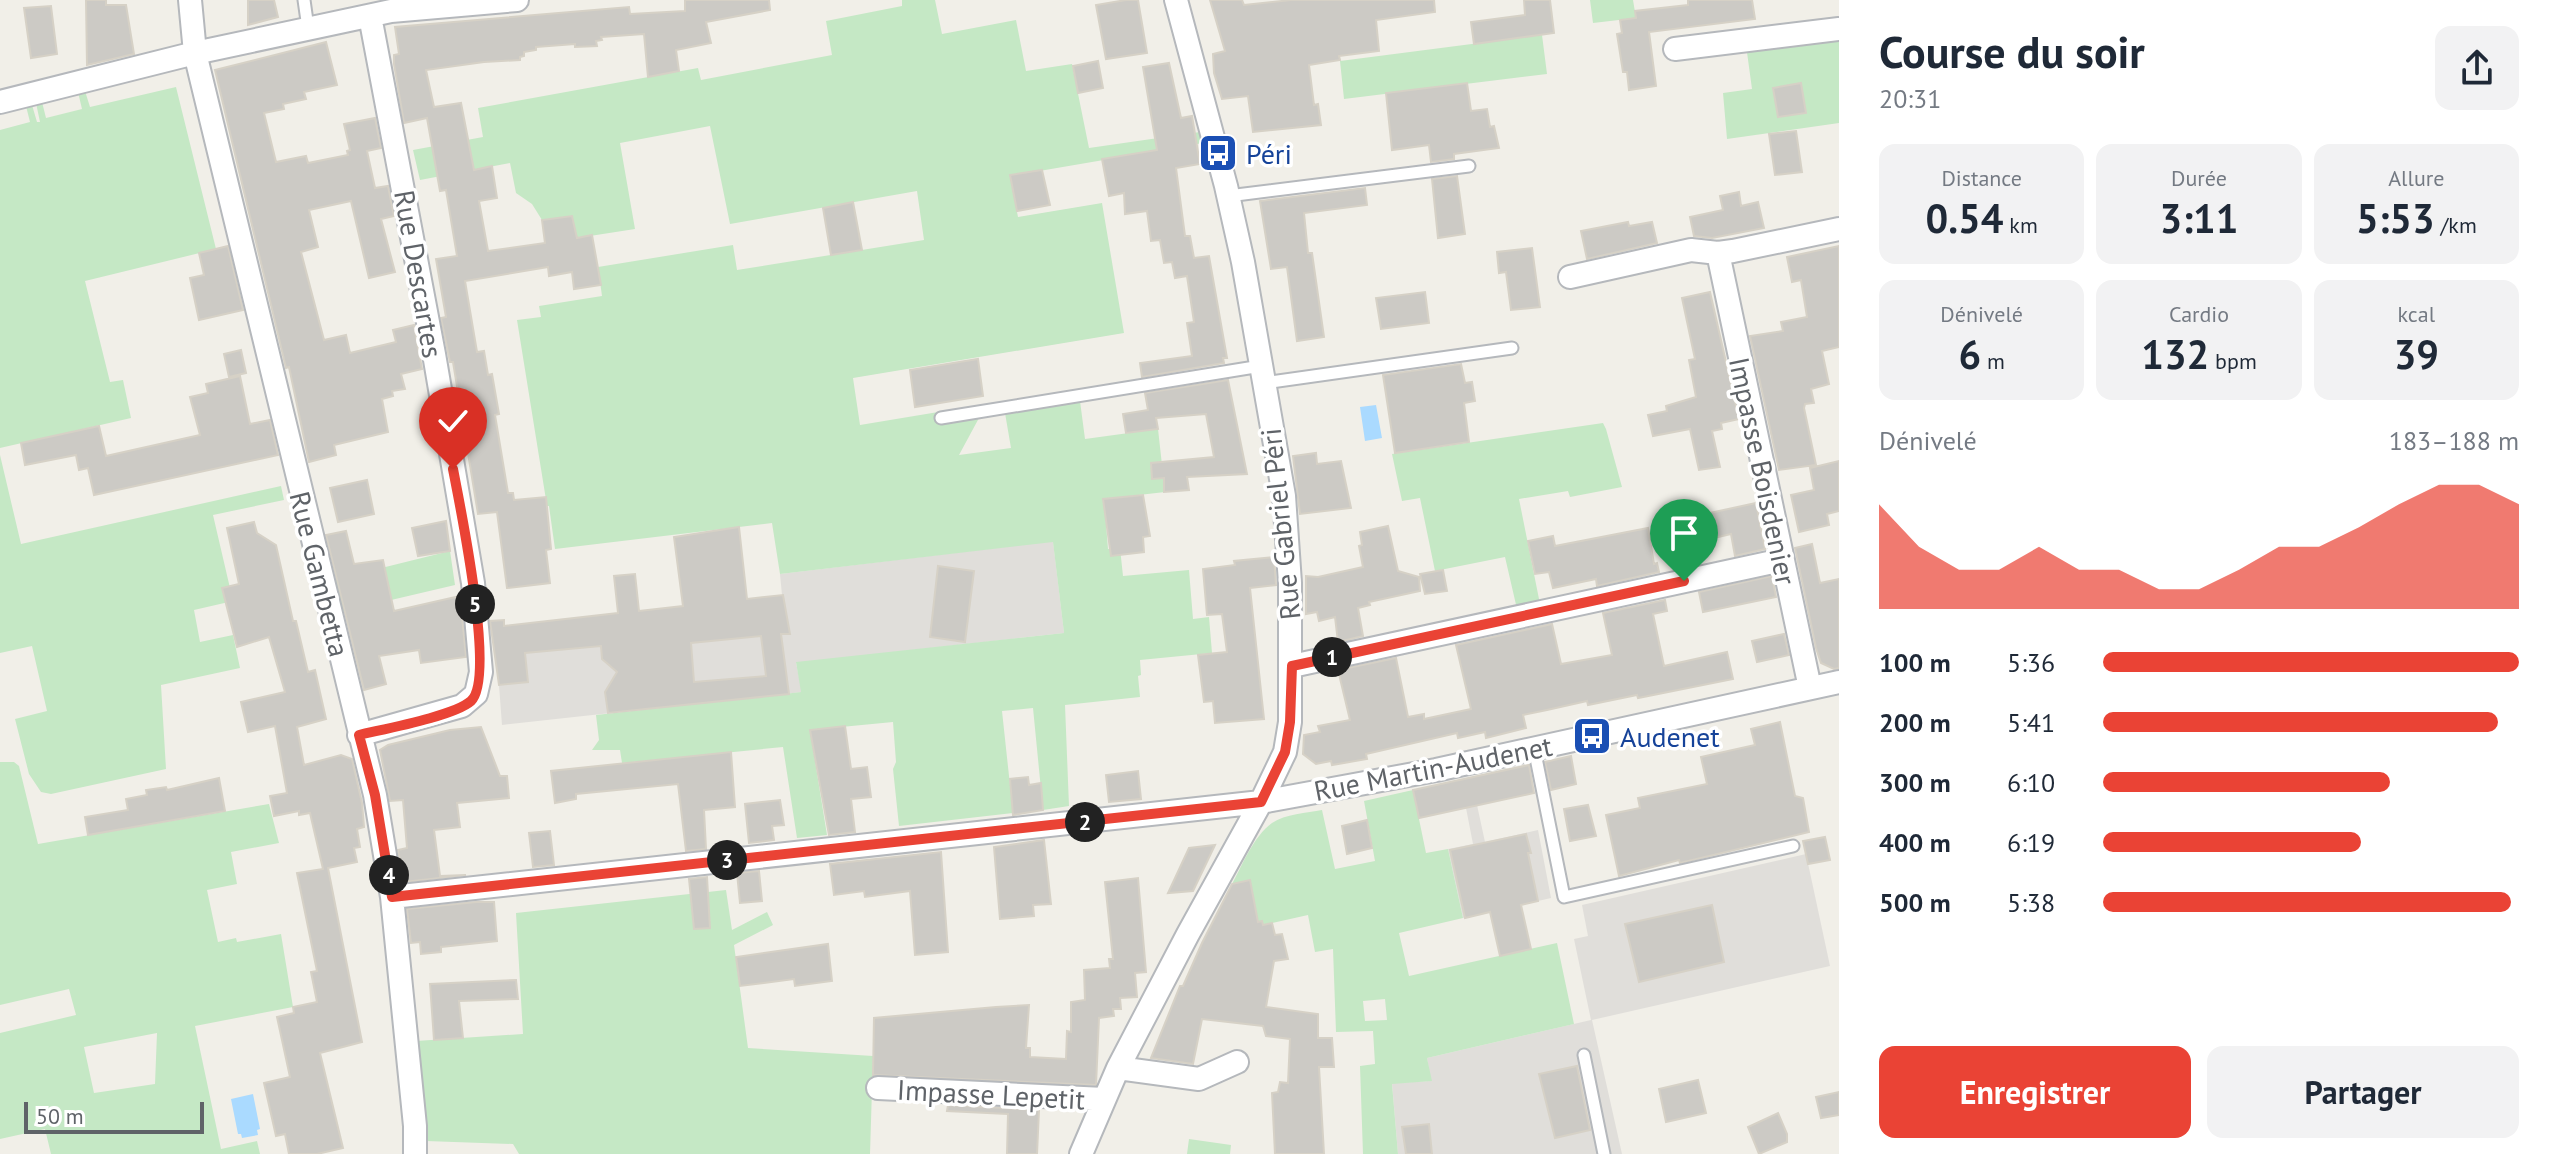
<!DOCTYPE html>
<html lang="fr">
<head>
<meta charset="utf-8">
<style>
  :root { --surface:#fff; --page:#f2f2f3; --text:#1f2937; --muted:#747a83; --accent:#ea4335 }
  body { margin:0; font-family:"PT Sans",sans-serif; background:var(--page); color:var(--text); height:100vh; display:flex; flex-direction:column; font-size:30px; white-space:nowrap }
  * { box-sizing:border-box; margin:0 }
  p { font-size:26px; color:var(--muted) }
  .icon { flex:none; width:44px; height:44px; fill:none; stroke:currentColor; stroke-width:2; stroke-linecap:round; stroke-linejoin:round }
  .map { position:relative; flex:1; overflow:hidden }
  .panel { display:flex; flex-direction:column; background:var(--surface); width:720px }
  .panel>* { flex:none }
  .scale { position:absolute; left:24px; bottom:20px; width:180px; box-sizing:border-box; padding-left:8px; border:4px solid #5f6368; border-top:0; font-size:22px; line-height:28px; white-space:nowrap; color:#5f6368; -webkit-text-stroke:6px #fff; paint-order:stroke }
  .pin { position:absolute; display:grid; place-items:center; width:68px; height:68px; color:#fff; margin:-82px -34px; border-radius:50% 50% 50% 0; rotate:-45deg; box-shadow:0 0 8px #0007 }
  .pin .icon { rotate:45deg }
  .km { position:absolute; width:40px; height:40px; margin:-20px; border-radius:50%; background:#222; color:#fff; font-size:22px; line-height:40px; text-align:center }
  .round { display:grid; place-items:center; flex:none; width:84px; height:84px; border-radius:16px; background:var(--page) }
  .overview { display:flex; align-items:center; justify-content:space-between; height:136px; padding:0 40px }
  h1 { font-size:44px; font-weight:700; line-height:60px }
  .figures { display:grid; grid-template-columns:repeat(3,1fr); gap:12px; height:136px; padding:8px 40px }
  .figures div { display:grid; align-content:center; border-radius:16px; background:var(--page); text-align:center }
  .figures b { font-size:40px; font-weight:700 }
  .figures small { font-size:22px; font-weight:400 }
  .figures p { font-size:22px }
  .chart { height:224px; padding:16px 40px }
  .chart p { display:flex; justify-content:space-between }
  .chart svg { width:100%; height:144px; margin-top:8px; fill:var(--accent); opacity:.7 }
  .action { display:flex; gap:16px; margin-top:auto; padding:16px 40px }
  .action a { flex:1; height:92px; border-radius:16px; background:var(--accent); color:#fff; font-size:32px; font-weight:700; line-height:92px; text-align:center }
  .action a+a { background:var(--page); color:var(--text) }
  ul { padding:0 40px; list-style:none; font-size:26px }
  li { display:grid; grid-template-columns:128px 96px 1fr; align-items:center; height:60px }
  li i { height:20px; border-radius:10px; background:var(--accent) }
  main { display:flex; flex:1; min-height:0 }
  .map>svg:first-child { display:block }
  .industrial { fill:#e0deda }
  .green { fill:#c5e8c5; fill-rule:evenodd }
  .water { fill:#aadaff }
  .building { fill:#cccac5; stroke:#d6d1c6; stroke-width:2; fill-rule:evenodd }
  .lines { fill:none; stroke-linecap:round; stroke-linejoin:round }
  .lane-casing { stroke:#b5b8bc; stroke-width:15 }
  .street-casing { stroke:#b5b8bc; stroke-width:26 }
  .lane { stroke:#fff; stroke-width:11 }
  .street { stroke:#fff; stroke-width:22 }
  .route-casing { stroke:#fff; stroke-width:16 }
  .route { stroke:#ea4335; stroke-width:10 }
  .labels { text-anchor:middle; dominant-baseline:central; stroke-width:7; stroke-linejoin:round; paint-order:stroke }
  .transit-label { font-size:28px; fill:#164399; stroke:#fff; text-anchor:start }
  .street-label { font-size:28px; fill:#5f6368; stroke:#fff }
</style>
</head>
<body>
<main>
<div class="map">
<svg width="1839" height="1154" viewBox="0 0 1839 1154">
  <rect width="100%" height="100%" fill="#f1efe8"/>
  <!-- industrial -->
  <path class="industrial" d="M1053,541L1064,633L796,663L802,692L502,725L499,685L528,682L522,624L782,595L780,574Z
    M1477,805L1485,842L1538,830L1551,898L1463,918L1448,849L1473,844L1466,808Z
    M1806,854L1830,966L1592,1020L1622,1154H1398L1392,1083L1431,1081L1427,1058L1591,1020L1574,939L1588,936L1582,905Z"/>
  <!-- green -->
  <path class="green" d="M902,0H935L942,34L1016,20L1026,71L1072,64L1089,148L1200,132L1203,143L1010,176L1018,217L1102,203L1124,333L853,378L860,425L1047,394L1052,405L1080,401L1085,439L1158,429L1165,492L1104,499L1108,549L1120,548L1123,576L1189,570L1193,619L1209,617L1212,653L1140,660L1141,675L1138,676L1140,697L1065,705L1069,806L1043,810L1033,708L1002,711L1013,813L899,826L893,769L896,762L893,722L810,730L827,835L797,838L783,747L622,763L620,750H592L599,740L596,715L801,692L796,662L1064,633L1053,542L780,574L772,523L555,549L549,506H547L517,320L541,317L539,306L602,296L598,267L733,245L737,270L924,240L917,191L730,224L710,126L620,143L635,229L577,238L572,216L542,220L532,204L516,193L510,163L420,180L413,150L483,137L478,108L698,68L701,80L832,55L826,21L902,6ZM1005,413L1011,448L959,455L979,418Z
    M1590,0H1633L1636,18L1593,23Z
    M1839,34V123L1727,139L1723,93L1752,89L1746,45Z
    M1542,35L1547,74L1344,99L1340,61Z
    M176,87L216,249L85,281L110,382L123,380L131,418L0,448V130L30,122L26,106L32,105L37,122H40L36,103L42,102L46,118L82,109L78,92L85,91L90,107Z
    M1603,423L1606,429L1622,487L1570,497L1568,491L1519,499L1540,604L1517,609L1505,557L1435,571L1420,498L1402,501L1392,454Z
    M0,455L21,544L281,486L284,500L213,515L233,601L194,610L200,642L233,635L240,668L161,685L166,769L51,794L41,792L29,774L15,719L47,711L32,646L0,653Z
    M450,551L455,585L340,612L333,580Z
    M0,762H14L19,766L38,844L269,804L279,843L231,852L237,884L207,890L218,942L236,938L237,942L281,934L293,1007L195,1026L221,1149L257,1141L260,1154H51L45,1129L0,1139V1033L76,1015L69,989L0,1005ZM157,1033L155,1084L94,1093L84,1047Z
    M1413,790L1426,853L1448,849L1463,918L1399,933L1409,976L1557,943L1574,1024L1427,1058L1432,1081L1392,1084L1398,1154H1363L1360,1066L1375,1064L1373,1031L1336,1032L1333,949L1315,952L1308,915L1263,925L1262,922L1257,923L1250,881L1232,884C1243,864 1253,837 1272,823C1285,814 1307,813 1322,810L1335,869L1375,861L1364,801ZM1385,999L1387,1020L1365,1021L1363,1001Z
    M726,890L732,930L767,912L773,925L734,945L748,1048L873,1056L870,1154H519L513,1144L426,1141L427,1128L424,1127L416,1041L523,1034L516,913Z
    M1189,1139L1231,1145L1230,1154H1187Z"/>
  <!-- water -->
  <path class="water" d="M1376,405L1382,438L1365,441L1360,407Z
    M253,1094L260,1129L257,1130L258,1135L242,1138L241,1134H238L231,1099Z"/>
  <!-- building -->
  <path class="building" d="M86,0H106V5H126L134,54L87,65Z
    M248,0H274L278,17L248,25Z
    M685,0H769L770,10L706,22L711,43L676,50L679,71L648,77L644,34L601,37L602,40L596,41L597,46L575,47V44L536,47V50L524,52V56L520,57V60L484,62L426,70L434,107L461,103L474,170L492,166L497,198L479,201L488,251L545,243L542,220L572,216L577,238L592,235L601,285L574,289L572,272L549,276L548,267L465,281L477,352L484,351L488,375L492,374L499,414L495,415L508,493H513L514,500L546,497L551,549L546,550L550,583L507,588L497,512L478,514L453,362H450L441,318L446,317L436,259L457,256L446,190L440,191L427,118L404,123L394,64V55L399,54L395,27L629,7L630,14L685,11Z
    M1126,0H1138L1147,53L1106,59L1096,5Z
    M1210,0H1242L1244,5L1291,0H1434L1435,12L1376,20L1379,51L1339,56L1340,60L1309,65L1314,105L1318,104L1321,125L1253,132L1248,96L1222,99L1214,73L1213,54L1225,51Z
    M1524,0H1550L1554,33L1474,44L1471,22L1525,15Z
    M1688,0H1752L1755,19L1649,32L1656,86L1629,90L1627,72H1623L1617,34L1622,33L1620,20L1636,18L1635,11L1688,5Z
    M51,6L57,54L31,58L24,8Z
    M326,42L337,85L304,92L306,99L283,104L284,109L264,113L276,162L306,156L308,163L348,155L347,151L350,150L344,124L375,118L381,148L367,151L375,188L388,186L394,216L381,219L395,272L369,278L351,201L309,210L318,247L301,252L324,340L346,335L350,353L396,342L393,330L414,325L422,369L401,374L405,389L392,391L393,396L382,399L388,432L334,445L336,455L309,462L289,367L286,368L215,70Z
    M1098,61L1103,88L1078,93L1073,66Z
    M1169,63L1181,118L1192,116L1200,164L1176,168L1185,236H1190L1194,258L1209,256L1227,358H1223L1224,363L1142,377L1140,363L1192,356L1187,323L1194,322L1187,276L1175,278L1172,262L1164,263L1160,240L1151,241L1147,211L1125,214L1124,193L1109,196L1102,159L1157,150L1143,67Z
    M1467,83L1471,111L1487,109L1490,127L1494,126L1499,148L1454,154V159L1431,162L1429,145L1392,150L1386,93Z
    M1801,83L1806,113L1778,117L1773,88Z
    M1796,131L1802,172L1775,175L1769,134Z
    M1042,170L1050,205L1017,211L1010,175Z
    M1457,176L1465,234L1438,238L1432,179Z
    M1365,188L1367,205L1304,213L1308,253H1312L1324,337L1297,341L1287,267L1271,269L1260,201Z
    M1739,192L1741,206L1758,202L1764,228L1712,238L1694,236L1690,217L1723,210L1720,196Z
    M853,202L862,250L831,255L823,208Z
    M1628,222L1629,226L1652,222L1657,243L1587,259L1581,231Z
    M228,246L243,310L199,320L190,278L204,275L199,253Z
    M1839,246V347L1822,351L1829,384L1811,389L1814,403L1805,404L1804,408L1816,465L1779,470L1750,336L1783,331L1781,322L1807,317L1801,280L1792,282L1787,257Z
    M1532,248L1540,307L1511,310L1506,272L1499,273L1497,252Z
    M1425,292L1429,323L1381,329L1376,298Z
    M1710,292L1739,419L1721,423L1722,429L1712,431L1720,467L1699,470L1690,429L1653,436L1648,415L1667,411L1666,406L1696,397L1689,360L1695,359L1682,298Z
    M241,350L246,373L229,377L224,354Z
    M978,359L983,396L915,407L910,370Z
    M1461,364L1465,383L1472,382L1475,401L1464,403L1469,442L1395,453L1383,375Z
    M240,376L250,424L270,420L278,455L94,495L88,468L79,470L76,455L25,465L21,443L99,426L106,456L200,435L190,397L208,393L206,384Z
    M1228,380L1247,474L1187,477L1189,490L1164,492V478L1152,479L1151,463L1214,457L1206,414L1156,418L1158,429L1126,433L1123,414L1148,410L1145,393Z
    M1316,453L1317,464L1341,461L1351,508L1300,514L1293,456Z
    M1839,461V511L1827,514L1829,525L1799,532L1791,495L1814,490L1810,468Z
    M367,480L374,514L338,522L330,488Z
    M1143,495L1150,536L1143,537L1144,552L1111,556L1103,499Z
    M1756,503L1765,549L1735,556L1731,534L1714,538L1712,532L1709,533L1705,514Z
    M446,521L450,551L418,556L412,528Z
    M254,522L257,533L276,545L293,621H296L308,672L315,670L326,719L297,727L304,765L341,755L352,759L362,803L364,827L357,829L360,847L354,848L357,862L328,868L362,1042L320,1053L343,1148L317,1154H289L285,1134L276,1136L264,1083L290,1077L277,1017L294,1013L293,1007L317,1002L311,972L317,971L297,873L323,869L310,813L299,815V811L274,816L270,796L287,793L275,726L248,732L241,702L285,692L269,637L237,647L222,588L239,584L227,528Z
    M1388,526L1398,571L1419,577L1420,591L1369,602L1370,605L1358,608L1363,636L1338,642L1335,617L1319,621L1317,612L1306,614V576L1318,577L1363,567L1359,546L1362,545L1360,532Z
    M739,527L747,599L783,595L790,634H781L789,694L608,713L605,692L617,672L602,659L601,646L525,653L528,682L499,685L490,621L504,620V626L618,613L614,576L635,574L639,611L683,606L674,537ZM761,636L766,676L694,682L691,643Z
    M1648,528L1654,564L1657,563L1659,572L1597,586L1596,579L1553,588L1549,572L1535,574L1528,541L1553,536L1555,546Z
    M346,531L354,564L383,560L394,611L460,596L466,657L421,663L419,650L379,656L386,684L364,690L326,535Z
    M1812,544L1820,583L1839,579V668L1834,669L1821,663L1816,648L1795,548Z
    M1274,557L1276,585L1250,588L1264,719L1215,723L1213,701L1204,702L1198,655L1227,652L1222,614L1207,615L1203,569L1235,565L1234,561Z
    M938,566L974,571L965,642L930,637Z
    M1443,570L1447,591L1425,594L1420,574Z
    M1772,576L1776,597L1703,612L1699,592Z
    M1665,600L1667,611L1653,614L1664,666L1727,652L1733,679L1638,698L1637,695L1588,705L1587,701L1547,710L1523,715L1526,728L1486,738L1485,732L1458,738L1457,733L1366,754L1367,759L1332,765L1331,761L1316,764L1303,754L1304,735L1320,732L1318,726L1350,720L1338,670L1396,658L1408,717L1424,714V719L1471,709L1456,645L1552,624L1561,664L1612,655L1603,613Z
    M1784,634L1789,655L1757,662L1752,641Z
    M1780,722L1795,796L1803,798L1809,832L1680,863L1679,860L1619,876L1606,815L1640,808L1638,798L1707,784L1701,757L1755,745L1751,729Z
    M845,726L851,769L867,767L871,797L851,799L855,832L829,835L810,730Z
    M481,727L500,776H507L509,798L457,803L460,827L434,830L440,876L466,875L404,882L398,850L407,848L403,800L390,801L380,750L388,745L450,730Z
    M731,752L735,807L704,810L706,849L686,851L678,784L576,794V799L555,803L551,771Z
    M1571,756L1576,784L1551,790L1545,762Z
    M1529,765L1534,793L1419,818L1413,790Z
    M1138,771L1141,799L1109,802L1106,775Z
    M1028,777L1029,785L1041,783L1043,810L1013,815L1010,779Z
    M219,778L225,811L88,835L85,817L128,810L126,799L147,795L146,790L166,787L167,790Z
    M780,800L784,825L772,826L774,840L749,843L745,804Z
    M1588,805L1596,836L1570,841L1564,809Z
    M1367,820L1372,848L1347,854L1342,826Z
    M550,831L554,865L533,867L529,833Z
    M1526,834L1531,853H1528L1538,901L1521,905L1531,949L1500,956L1490,912L1465,918L1450,850Z
    M1825,837L1830,860L1808,864L1803,841Z
    M1044,840L1051,904L1033,905L1034,916L1000,919L994,847Z
    M1215,845L1193,891L1168,893L1189,848Z
    M941,852L948,952L915,955L910,891L865,897L864,891L834,895L830,864Z
    M759,871L762,901L740,903L737,873Z
    M707,877L710,928L694,929L689,879Z
    M1138,878L1146,972L1135,973L1137,997L1120,998L1121,1009H1113L1114,1016L1099,1018L1096,1085L873,1075L874,1018L996,1007L1029,1005L1026,1048H1030V1057L1066,1059L1067,1031L1071,1032V1002L1085,1000L1084,970L1110,968L1109,959H1113L1105,882Z
    M1250,880L1258,922L1262,921L1263,925L1272,923L1275,935L1282,934L1288,959L1274,961L1266,1007L1318,1014V1038H1332L1334,1067H1319L1324,1154H1275L1272,1093L1278,1092L1280,1082L1288,1083L1290,1039L1266,1036L1263,1026L1202,1019L1193,1064L1151,1058L1180,986H1183L1202,943L1232,884Z
    M476,902H494L497,941L441,947V952L421,954L420,942L411,943L407,909Z
    M1712,905L1724,962L1639,982L1625,924Z
    M828,944L832,981L795,986L794,979L740,986L736,957Z
    M516,980L518,999L459,1001L463,1038L434,1040L430,984Z
    M1577,1066L1590,1130L1555,1138L1539,1074Z
    M1698,1080L1706,1113L1666,1122L1659,1089Z
    M1839,1092V1115L1821,1118L1816,1097Z
    M948,1105L1039,1110L1037,1154H1007L1008,1114L947,1111Z
    M1778,1113L1787,1134V1142L1759,1154L1748,1127Z
    M1429,1124L1432,1154H1406L1402,1127Z"/>
  <g class="lines">
    <defs>
      <path id="lane" d="M304,0L308,28
        M1228,196L1469,166
        M1264,383L1512,348
        M941,418L1261,366
        M1534,748L1564,897L1793,846
        M1584,1055L1604,1154"/>
      <path id="street" d="M190,0L195,53L375,795L392,897L415,1126V1154
        M1675,49L1839,29
        M0,102L195,53L391,11L517,0
        M1718,253L1810,688
        M1570,277L1691,250L1718,253L1733,251L1839,229
        M1292,666L1782,560
        M359,735L462,706L476,694L481,672L473,583L434,354L370,16
        M392,897L1261,802L1436,770L1839,682
        M1118,1068L1199,1079L1237,1062
        M878,1088L1104,1099
        M1081,1154L1118,1068L1188,934L1261,802L1285,752L1290,722V583L1284,496L1243,262L1226,186L1176,0"/>
    </defs>
    <!-- lane casing -->
    <use href="#lane" class="lane-casing"/>
    <!-- street casing -->
    <use href="#street" class="street-casing"/>
    <!-- lane -->
    <use href="#lane" class="lane"/>
    <!-- street -->
    <use href="#street" class="street"/>
  </g>
  <g class="lines">
    <defs>
      <path id="route" d="M453,469C460,506 496,678 471,701C454,716 384,729 359,735L375,795L392,897L1261,802L1285,752L1290,722L1292,666L1684,581"/>
    </defs>
    <!-- route casing -->
    <use href="#route" class="route-casing"/>
    <!-- route -->
    <use href="#route" class="route"/>
  </g>
  <!-- icons -->
  <defs>
    <symbol id="bus-square" viewBox="-11 -11 22 22"><rect x="-9" y="-9" width="18" height="18" rx="4" fill="#1a4fb4" stroke="#fff"/><path d="M-5-6H5V4H4V6H2V4H-2V6H-4V4H-5ZM-3.5-4V0h7V-4ZM-3.5 1.2v1.5H-2V1.2ZM2 1.2v1.5H3.5V1.2Z" fill="#fff"/></symbol>
  </defs>
  <g fill-rule="evenodd">
    <use href="#bus-square" x="1196" y="131" width="44" height="44"/>
    <use href="#bus-square" x="1570" y="714" width="44" height="44"/>
  </g>
  <g class="labels">
    <!-- transit labels -->
    <g class="transit-label">
      <text x="1246" y="153">Péri</text>
      <text x="1620" y="736">Audenet</text>
    </g>
    <!-- street labels -->
    <g class="street-label">
      <text transform="translate(419 274) rotate(80)">Rue Descartes</text>
      <text transform="translate(1763 471) rotate(78)">Impasse Boisdenier</text>
      <text transform="translate(1280 524) rotate(-96)">Rue Gabriel Péri</text>
      <text transform="translate(320 574) rotate(76)">Rue Gambetta</text>
      <text transform="translate(1433 768) rotate(-11)">Rue Martin-Audenet</text>
      <text transform="translate(991 1094) rotate(3)">Impasse Lepetit</text>
    </g>
  </g>
</svg>
<div class="scale">50 m</div>
<div class="pin" style="left:1684px;top:581px;background:#1e9e55"><svg class="icon" aria-label="arrive" viewBox="0 0 24 24"><path d="M6 21V4h12l-3 4 3 4H6"/></svg></div>
<div class="pin" style="left:453px;top:469px;background:#d93025"><svg class="icon" aria-label="check" viewBox="0 0 24 24"><path d="M5 12l5 5 9-10"/></svg></div>
<b class="km" style="left:1332px;top:657px">1</b>
<b class="km" style="left:1085px;top:822px">2</b>
<b class="km" style="left:727px;top:860px">3</b>
<b class="km" style="left:389px;top:875px">4</b>
<b class="km" style="left:475px;top:604px">5</b>
</div>
<section class="panel">
<div class="overview"><div><h1>Course du soir</h1><p>20:31</p></div><a class="round"><svg class="icon" aria-label="share" viewBox="0 0 24 24"><path d="M12 15V3M7 8l5-5 5 5M5 13v7h14v-7"/></svg></a></div>
<div class="figures">
<div><p>Distance</p><b>0.54<small> km</small></b></div>
<div><p>Durée</p><b>3:11</b></div>
<div><p>Allure</p><b>5:53<small> /km</small></b></div>
</div>
<div class="figures">
<div><p>Dénivelé</p><b>6<small> m</small></b></div>
<div><p>Cardio</p><b>132<small> bpm</small></b></div>
<div><p>kcal</p><b>39</b></div>
</div>
<div class="chart"><p><span>Dénivelé</span>183–188 m</p>
<svg viewBox="0 0 160 44" preserveAspectRatio="none"><path d="M0 44V12L10 25L20 32L30 32L40 25L50 32L60 32L70 38L80 38L90 32L100 25L110 25L120 19L130 12L140 6L150 6L160 12V44z"/></svg>
</div>
<ul>
<li><b>100 m</b>5:36<i style="width:100%"></i></li>
<li><b>200 m</b>5:41<i style="width:95%"></i></li>
<li><b>300 m</b>6:10<i style="width:69%"></i></li>
<li><b>400 m</b>6:19<i style="width:62%"></i></li>
<li><b>500 m</b>5:38<i style="width:98%"></i></li>
</ul>
<div class="action"><a>Enregistrer</a><a>Partager</a></div>
</section>
</main>
</body>
</html>
